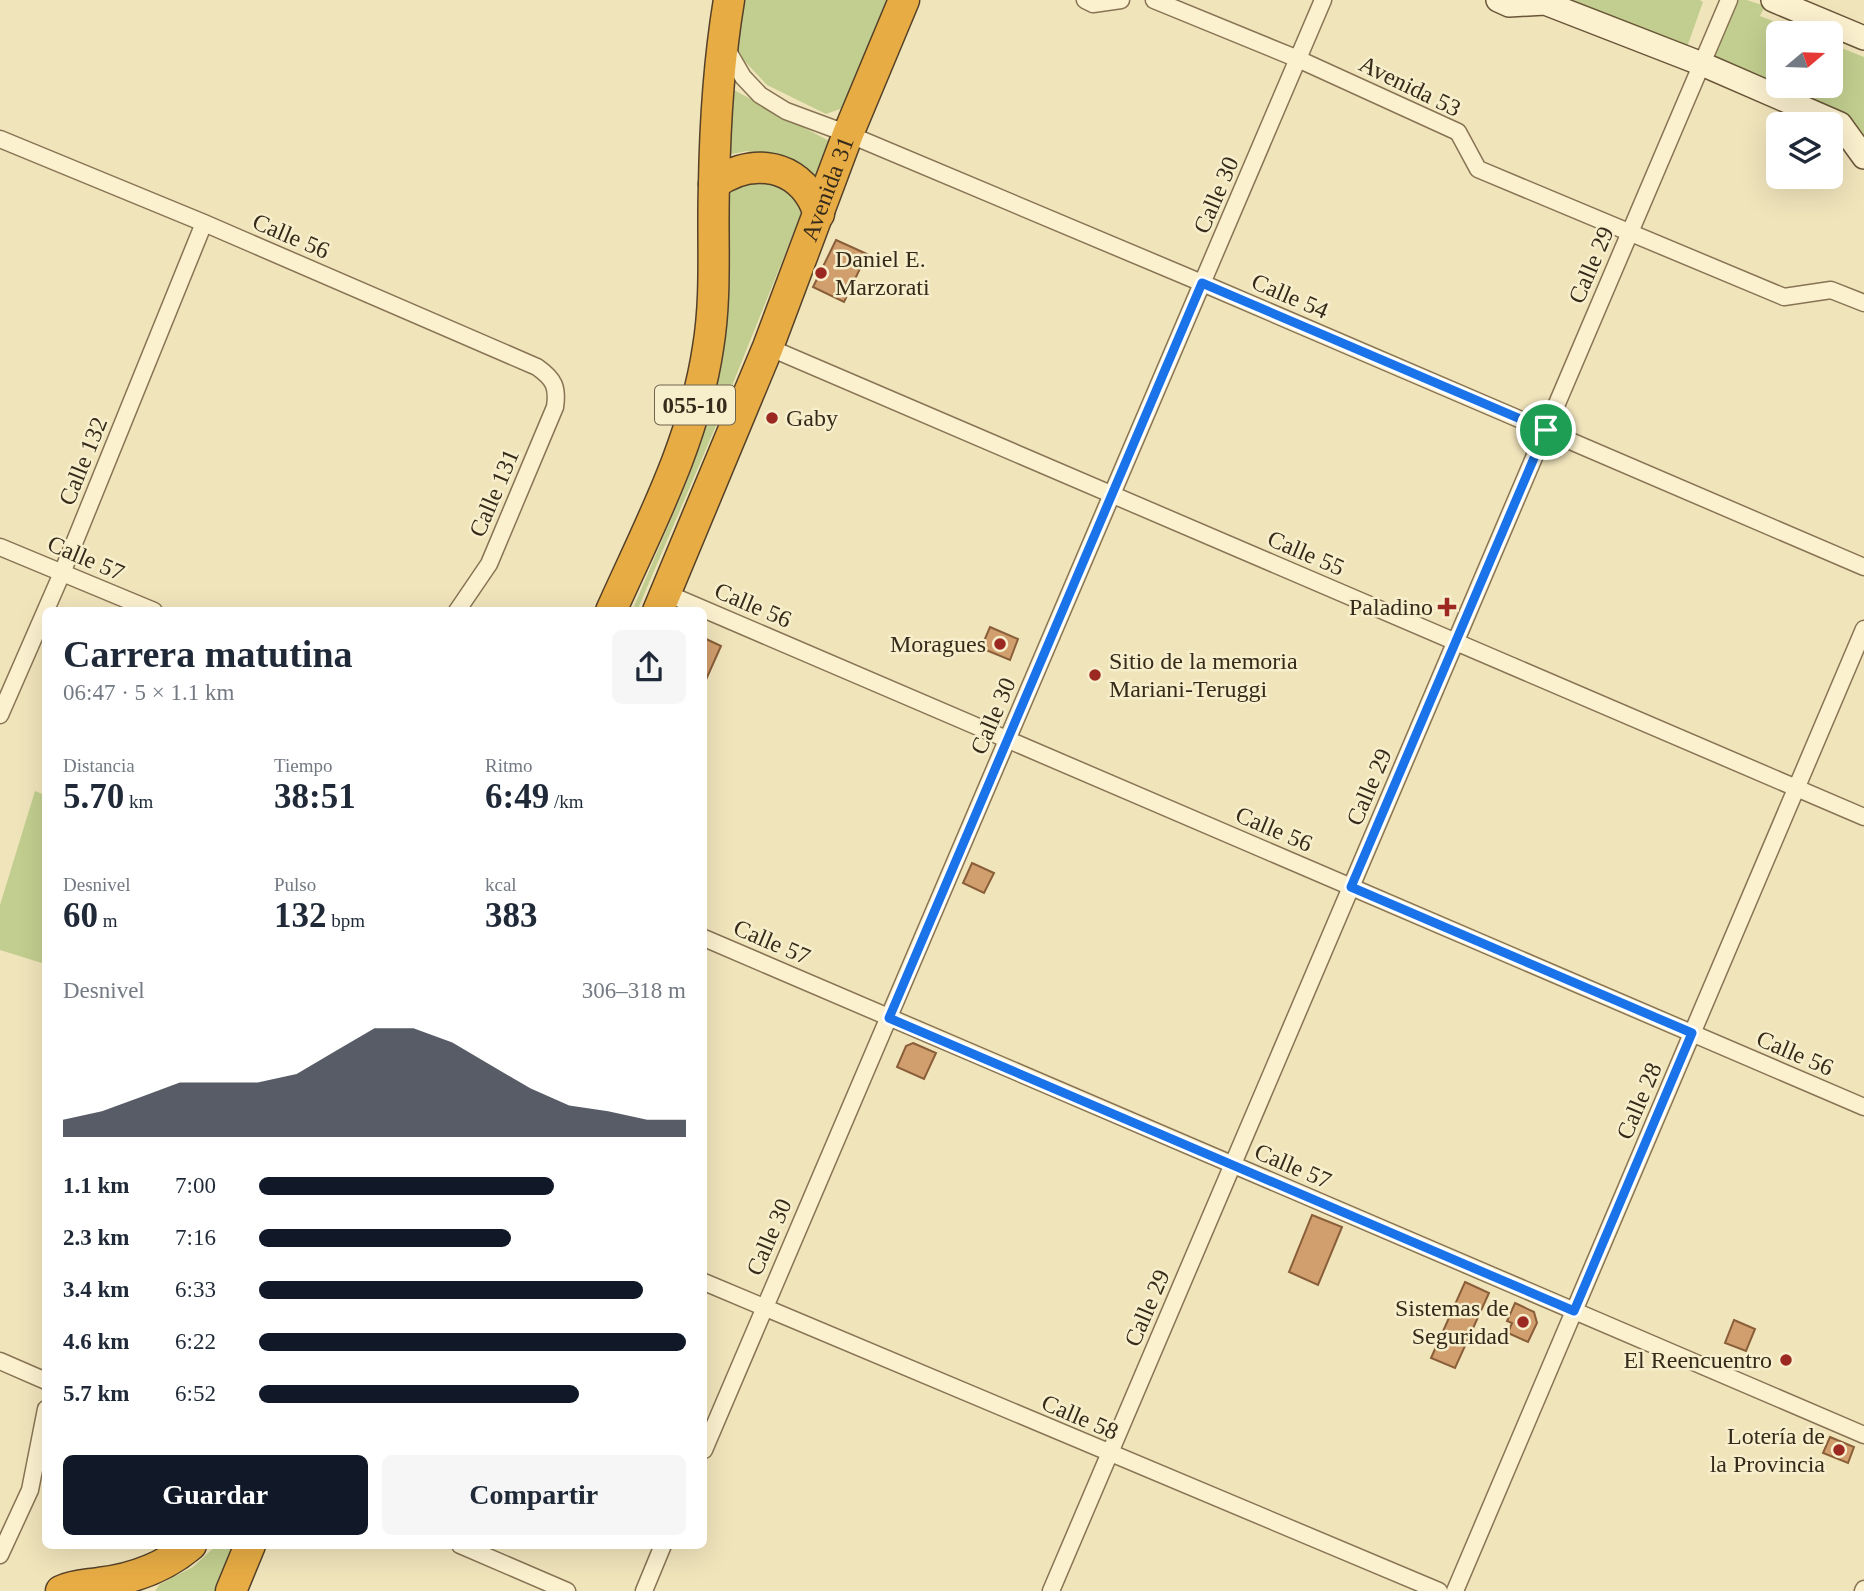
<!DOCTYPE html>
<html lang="es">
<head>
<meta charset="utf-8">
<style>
  :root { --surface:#fff; --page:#f6f6f7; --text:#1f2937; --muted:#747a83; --accent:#111827 }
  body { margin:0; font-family:"Times New Roman",serif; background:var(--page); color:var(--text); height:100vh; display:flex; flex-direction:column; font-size:26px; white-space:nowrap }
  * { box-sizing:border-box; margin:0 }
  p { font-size:23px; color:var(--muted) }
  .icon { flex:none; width:38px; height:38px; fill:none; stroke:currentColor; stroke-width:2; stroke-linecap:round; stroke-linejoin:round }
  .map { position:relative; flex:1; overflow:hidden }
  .drawer { position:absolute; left:42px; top:607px; width:665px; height:942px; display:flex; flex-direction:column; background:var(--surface); border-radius:10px; box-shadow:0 7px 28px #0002 }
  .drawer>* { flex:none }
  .needle { width:46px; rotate:71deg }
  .controls { position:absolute; left:1766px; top:21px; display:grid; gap:14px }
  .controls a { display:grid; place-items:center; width:77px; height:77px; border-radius:10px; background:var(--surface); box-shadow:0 7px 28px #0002; font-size:35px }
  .pin { position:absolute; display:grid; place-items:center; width:60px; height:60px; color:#fff; margin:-30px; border:4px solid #fff; border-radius:50%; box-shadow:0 2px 7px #0007 }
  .round { display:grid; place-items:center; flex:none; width:74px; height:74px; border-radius:10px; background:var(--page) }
  .summary { display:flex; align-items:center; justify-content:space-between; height:119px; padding:0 21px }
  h1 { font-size:38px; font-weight:800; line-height:52px }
  .figures { display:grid; grid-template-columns:repeat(3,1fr); gap:10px; height:119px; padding:7px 21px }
  .figures div { display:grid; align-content:center }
  .figures b { font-size:35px; font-weight:800 }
  .figures small { font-size:19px; font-weight:400 }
  .figures p { font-size:19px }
  .chart { height:196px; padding:14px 21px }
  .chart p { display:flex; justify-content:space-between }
  .chart svg { width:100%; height:126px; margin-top:7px; fill:var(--accent); opacity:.7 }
  .action { display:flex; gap:14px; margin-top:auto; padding:14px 21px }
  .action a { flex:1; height:80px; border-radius:10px; background:var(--accent); color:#fff; font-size:28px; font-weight:800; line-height:80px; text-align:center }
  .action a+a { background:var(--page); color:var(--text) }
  ul { padding:0 21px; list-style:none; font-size:23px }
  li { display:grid; grid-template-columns:112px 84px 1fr; align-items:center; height:52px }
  li i { height:18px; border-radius:9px; background:var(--accent) }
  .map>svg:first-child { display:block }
  .green { fill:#c2ce8f }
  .building { fill:#d19f6e; stroke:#895e39; stroke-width:2 }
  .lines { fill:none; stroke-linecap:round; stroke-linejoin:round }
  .street-casing { stroke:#887454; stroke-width:19 }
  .secondary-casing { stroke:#6a5538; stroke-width:26 }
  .highway-casing { stroke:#554129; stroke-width:33 }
  .street { stroke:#fbf1cf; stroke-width:16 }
  .secondary { stroke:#fbf1cf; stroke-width:23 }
  .highway { stroke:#e7ac44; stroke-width:30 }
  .route-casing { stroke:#fff; stroke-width:14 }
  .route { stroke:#1a73e8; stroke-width:9 }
  .poi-dot { fill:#9b2921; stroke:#f7eecb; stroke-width:2.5 }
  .labels { text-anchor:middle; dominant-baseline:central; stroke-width:5; stroke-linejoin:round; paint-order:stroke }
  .shield { fill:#f7eecb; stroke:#70654f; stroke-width:2 }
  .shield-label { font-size:23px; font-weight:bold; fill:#362a1a }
  .street-label { font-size:24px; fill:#362a1a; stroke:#f7eecb }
  .poi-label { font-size:24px; fill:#362a1a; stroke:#f7eecb; text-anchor:end }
</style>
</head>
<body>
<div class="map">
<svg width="1864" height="1591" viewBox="0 0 1864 1591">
  <rect width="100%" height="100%" fill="#f0e4bb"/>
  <!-- green -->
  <path class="green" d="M743,0H897L854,104L826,114L767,85L736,52Z
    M1565,0H1700L1703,2L1686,50Z
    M1733,0H1747L1765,6L1760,16L1804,33H1778V86H1830L1831,44L1864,57V143L1711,58Z
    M734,90L833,143L815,186L806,174L747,151L728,155L727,117Z
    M753,176L793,191L804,207L715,428L637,611H632L686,484L703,437L719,367L730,281L728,185Z
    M35,791L45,795V964L0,950V905Z
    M217,1545H238L218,1591H155L160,1584L193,1567Z"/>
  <!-- building -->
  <path class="building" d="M836,240L867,254L844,302L813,287Z
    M990,627L1018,639L1010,660L981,648Z
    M704,638L721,646L704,684Z
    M972,863L994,873L984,893L963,883Z
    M913,1043L936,1053L924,1079L897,1067L906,1046Z
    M1312,1215L1342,1227L1318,1285L1289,1272Z
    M1465,1282L1489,1293L1455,1368L1431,1358Z
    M1515,1303L1534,1312L1537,1323L1528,1342L1508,1333L1512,1323L1507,1321Z
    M1734,1320L1755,1329L1746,1351L1725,1343Z
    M1830,1437L1854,1447L1848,1463L1823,1453Z"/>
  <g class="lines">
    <defs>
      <path id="street" d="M1085,0L1093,4L1121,0
        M1154,0L1298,59L1458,132L1478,169L1784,297L1831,290L1864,303
        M725,46L743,77L760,95L786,111L848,134L1202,283L1864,567
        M0,139L204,223L537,367C554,379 558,387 555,407L489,564L457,611
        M768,347L1864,817
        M0,547L154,611
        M666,593L1864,1107
        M0,715L62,573L204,223
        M704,938L1864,1435
        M704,1282L1439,1591
        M0,1361L46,1381
        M704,1450L1323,0
        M460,1545L567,1591
        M0,1555L30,1490L46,1409
        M644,1591L663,1545
        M1051,1591L1729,0
        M1455,1591L1864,629
        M1863,1591L1864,1589"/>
      <path id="secondary" d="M1498,0L1509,5L1545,3L1702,64L1840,124L1864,157
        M1773,0L1864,38"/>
      <g id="highway">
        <path d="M714,184C746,160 790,161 812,198C815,203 817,209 819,214"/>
        <path d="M611,611C649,526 694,442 708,348C717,294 712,239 714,185C715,123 719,60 729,0"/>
        <path id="s1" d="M658,611L768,347L848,134L904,0"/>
        <path d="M61,1591C73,1585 86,1585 99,1583C132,1579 165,1567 191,1545"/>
        <path d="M231,1591L250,1545"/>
      </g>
    </defs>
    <!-- street casing -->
    <use href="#street" class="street-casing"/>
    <!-- secondary casing -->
    <use href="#secondary" class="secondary-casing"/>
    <!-- highway casing -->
    <use href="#highway" class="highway-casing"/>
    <!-- street -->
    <use href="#street" class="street"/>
    <!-- secondary -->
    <use href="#secondary" class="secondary"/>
    <!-- highway -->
    <use href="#highway" class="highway"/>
  </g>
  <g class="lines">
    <defs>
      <path id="route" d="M1202,283L1546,430L1351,887L1692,1033L1574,1311L889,1018Z"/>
    </defs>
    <!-- route casing -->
    <use href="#route" class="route-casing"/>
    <!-- route -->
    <use href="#route" class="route"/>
  </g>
  <!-- markers -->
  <g class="poi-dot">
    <circle cx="821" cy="273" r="7"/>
    <circle cx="772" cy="418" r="7"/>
    <path d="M1443.5 596.5h7v7h7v7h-7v7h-7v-7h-7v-7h7z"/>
    <circle cx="1000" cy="644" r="7"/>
    <circle cx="1095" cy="675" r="7"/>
    <circle cx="1523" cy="1322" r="7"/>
    <circle cx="1786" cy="1360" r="7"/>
    <circle cx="1839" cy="1450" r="7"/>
  </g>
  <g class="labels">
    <!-- shield labels -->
    <rect class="shield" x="655" y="385.5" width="80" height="39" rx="5"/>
    <g class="shield-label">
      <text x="695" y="405">055-10</text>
    </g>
    <!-- street labels -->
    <g class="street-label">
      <text transform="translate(1410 86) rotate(26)">Avenida 53</text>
      <text stroke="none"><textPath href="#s1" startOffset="455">Avenida 31</textPath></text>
      <text transform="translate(1216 195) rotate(-67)">Calle 30</text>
      <text transform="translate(291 236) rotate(23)">Calle 56</text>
      <text transform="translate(1591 265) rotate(-67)">Calle 29</text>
      <text transform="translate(1290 296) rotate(23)">Calle 54</text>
      <text transform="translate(83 461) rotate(-68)">Calle 132</text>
      <text transform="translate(494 493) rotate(-67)">Calle 131</text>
      <text transform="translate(1306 553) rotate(23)">Calle 55</text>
      <text transform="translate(86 558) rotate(23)">Calle 57</text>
      <text transform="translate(753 605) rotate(23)">Calle 56</text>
      <text transform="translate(993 716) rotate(-67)">Calle 30</text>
      <text transform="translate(1369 787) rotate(-67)">Calle 29</text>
      <text transform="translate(1274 829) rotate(23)">Calle 56</text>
      <text transform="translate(772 942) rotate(23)">Calle 57</text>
      <text transform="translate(1795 1053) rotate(23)">Calle 56</text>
      <text transform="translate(1639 1101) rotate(-67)">Calle 28</text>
      <text transform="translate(1293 1166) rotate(23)">Calle 57</text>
      <text transform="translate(769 1237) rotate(-67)">Calle 30</text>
      <text transform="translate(1147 1308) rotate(-67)">Calle 29</text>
      <text transform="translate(1080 1417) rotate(23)">Calle 58</text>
    </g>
    <!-- poi labels -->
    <g class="poi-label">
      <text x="835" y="259" text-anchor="start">Daniel E.<tspan x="835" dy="28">Marzorati</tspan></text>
      <text x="786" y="418" text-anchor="start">Gaby</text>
      <text x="1433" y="607">Paladino</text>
      <text x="986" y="644">Moragues</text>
      <text x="1109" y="661" text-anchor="start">Sitio de la memoria<tspan x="1109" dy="28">Mariani-Teruggi</tspan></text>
      <text x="1509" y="1308">Sistemas de<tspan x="1509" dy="28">Seguridad</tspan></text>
      <text x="1772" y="1360">El Reencuentro</text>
      <text x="1825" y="1436">Lotería de<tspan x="1825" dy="28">la Provincia</tspan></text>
    </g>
  </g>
</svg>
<div class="controls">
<a><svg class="needle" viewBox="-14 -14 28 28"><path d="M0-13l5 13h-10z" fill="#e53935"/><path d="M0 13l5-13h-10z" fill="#747a83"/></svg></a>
<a><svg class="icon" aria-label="layers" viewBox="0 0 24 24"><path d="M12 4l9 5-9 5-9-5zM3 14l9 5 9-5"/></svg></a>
</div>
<div class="pin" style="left:1546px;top:430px;background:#1e9e55"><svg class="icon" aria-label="arrive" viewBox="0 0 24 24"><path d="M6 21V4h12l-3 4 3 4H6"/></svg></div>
<section class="drawer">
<div class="summary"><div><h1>Carrera matutina</h1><p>06:47 · 5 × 1.1 km</p></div><a class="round"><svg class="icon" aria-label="share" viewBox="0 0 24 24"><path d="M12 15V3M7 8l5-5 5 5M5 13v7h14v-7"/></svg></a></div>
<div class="figures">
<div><p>Distancia</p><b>5.70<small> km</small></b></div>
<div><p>Tiempo</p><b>38:51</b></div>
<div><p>Ritmo</p><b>6:49<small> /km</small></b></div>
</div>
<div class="figures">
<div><p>Desnivel</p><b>60<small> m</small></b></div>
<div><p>Pulso</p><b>132<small> bpm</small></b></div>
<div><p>kcal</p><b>383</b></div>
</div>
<div class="chart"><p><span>Desnivel</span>306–318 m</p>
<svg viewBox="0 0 160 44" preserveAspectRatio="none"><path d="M0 44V38L10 35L20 30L30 25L40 25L50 25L60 22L70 14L80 6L90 6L100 11L110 19L120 27L130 33L140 35L150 38L160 38V44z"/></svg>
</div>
<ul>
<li><b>1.1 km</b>7:00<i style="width:69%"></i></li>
<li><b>2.3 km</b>7:16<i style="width:59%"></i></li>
<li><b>3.4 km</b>6:33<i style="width:90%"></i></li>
<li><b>4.6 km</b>6:22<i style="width:100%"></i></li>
<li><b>5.7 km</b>6:52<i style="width:75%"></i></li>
</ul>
<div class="action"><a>Guardar</a><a>Compartir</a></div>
</section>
</div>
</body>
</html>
